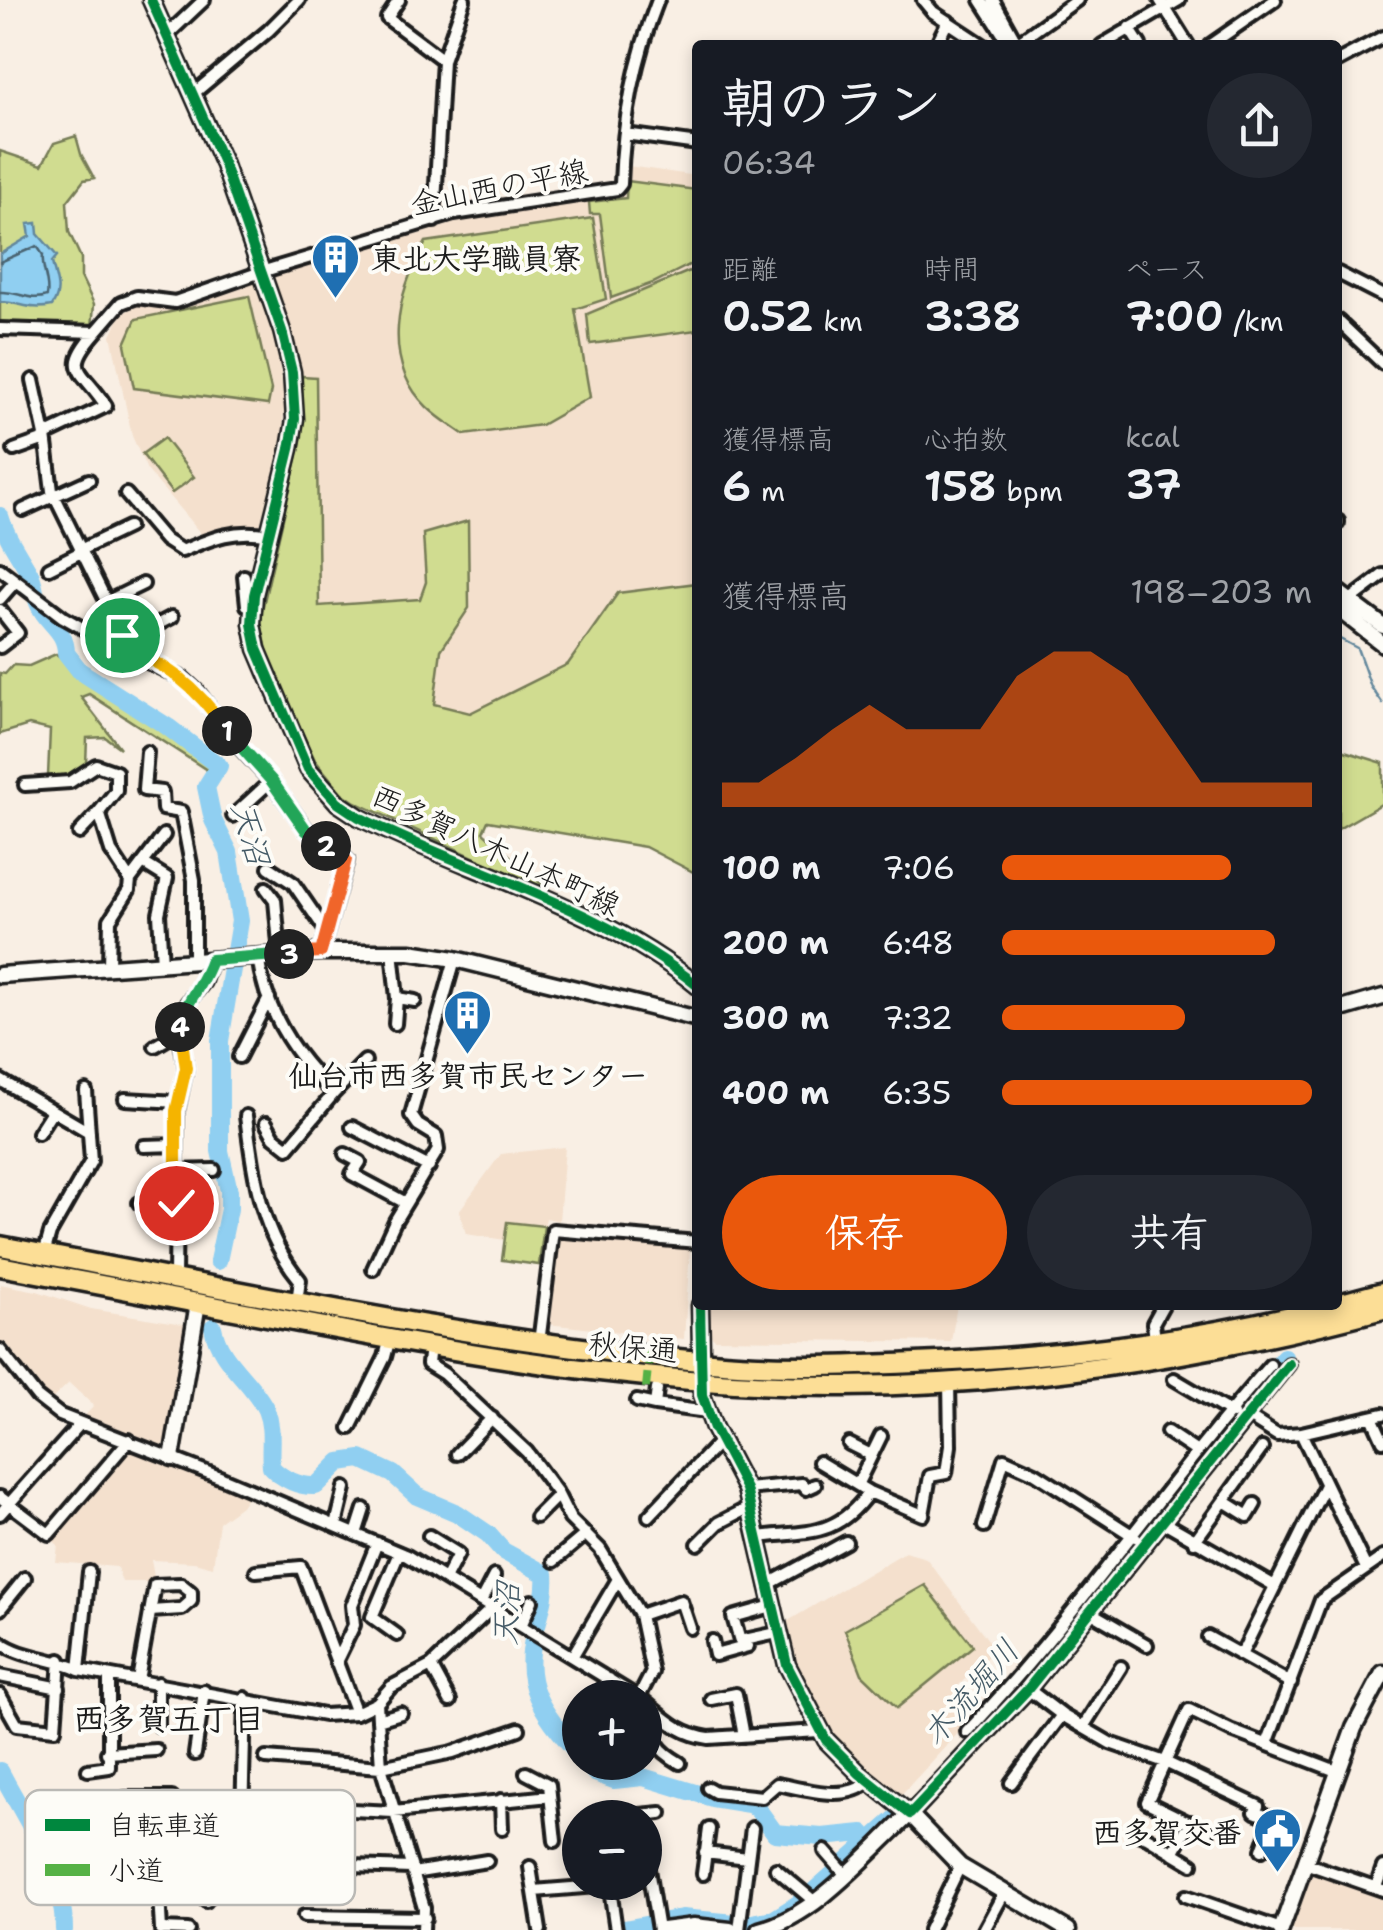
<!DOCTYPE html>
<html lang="ja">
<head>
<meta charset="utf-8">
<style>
  :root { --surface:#171b24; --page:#242831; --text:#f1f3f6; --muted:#9ea1a6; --accent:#ea580c }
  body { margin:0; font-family:"Shantell Sans","Klee One",sans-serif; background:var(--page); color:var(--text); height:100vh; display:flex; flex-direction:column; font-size:38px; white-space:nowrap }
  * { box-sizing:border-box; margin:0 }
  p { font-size:32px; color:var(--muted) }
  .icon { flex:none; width:55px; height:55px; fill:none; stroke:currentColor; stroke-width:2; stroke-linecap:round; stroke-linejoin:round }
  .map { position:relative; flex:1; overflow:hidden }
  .side { position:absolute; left:692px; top:40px; width:650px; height:1270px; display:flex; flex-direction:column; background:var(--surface); border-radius:10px; box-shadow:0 5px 15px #0003 }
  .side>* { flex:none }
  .buttons { position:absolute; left:562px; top:1680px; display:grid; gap:20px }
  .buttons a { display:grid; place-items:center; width:100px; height:100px; border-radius:50%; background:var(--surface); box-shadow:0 5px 15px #0003; font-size:50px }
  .pin { position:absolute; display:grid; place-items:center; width:85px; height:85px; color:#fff; margin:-42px; border:5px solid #fff; border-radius:50%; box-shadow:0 2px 10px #0007 }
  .km { position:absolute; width:50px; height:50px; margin:-25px; border-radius:50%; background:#222; color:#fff; font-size:28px; line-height:50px; text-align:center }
  .round { display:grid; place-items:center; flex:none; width:105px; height:105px; border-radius:52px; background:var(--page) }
  .head { display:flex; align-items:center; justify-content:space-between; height:170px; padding:0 30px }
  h1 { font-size:55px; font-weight:600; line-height:75px }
  .stats { display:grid; grid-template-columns:repeat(3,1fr); gap:15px; height:170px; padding:10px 30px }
  .stats div { display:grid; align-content:center }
  .stats b { font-size:42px; font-weight:600 }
  .stats small { font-size:28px; font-weight:400 }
  .stats p { font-size:28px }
  .chart { height:280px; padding:20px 30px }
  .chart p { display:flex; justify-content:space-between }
  .chart svg { width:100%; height:180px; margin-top:10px; fill:var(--accent); opacity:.7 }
  .primary-button { display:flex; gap:20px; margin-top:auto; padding:20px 30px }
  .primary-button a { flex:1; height:115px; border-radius:60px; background:var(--accent); color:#fff; font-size:40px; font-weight:600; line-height:115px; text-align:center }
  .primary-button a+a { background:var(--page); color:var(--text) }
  ul { padding:0 30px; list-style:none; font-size:32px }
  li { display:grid; grid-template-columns:160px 120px 1fr; align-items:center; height:75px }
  li i { height:25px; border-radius:12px; background:var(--accent) }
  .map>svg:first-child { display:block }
  .built { fill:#f4e0cd }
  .green { fill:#d0dc90; stroke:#767c56; stroke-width:2.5 }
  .water { fill:#90cff1; stroke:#62879c; stroke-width:2.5 }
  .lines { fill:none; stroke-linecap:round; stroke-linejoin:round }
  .shore { stroke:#4a6471; stroke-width:2.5 }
  .stream { stroke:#62879c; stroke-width:2.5 }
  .river { stroke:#90cff1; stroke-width:18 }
  .street-casing { stroke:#1c1c1c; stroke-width:18 }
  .secondary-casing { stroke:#1c1c1c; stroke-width:21 }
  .highway-casing { stroke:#1c1c1c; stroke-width:25 }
  .street { stroke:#fdfcf7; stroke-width:10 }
  .secondary { stroke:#fdfcf7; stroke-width:14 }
  .highway { stroke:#fcde96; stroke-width:18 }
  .quiet { stroke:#55b145; stroke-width:8; stroke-dasharray:15 8; stroke-linecap:butt }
  .cycleway-casing { stroke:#fdfcf7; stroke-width:16 }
  .cycleway { stroke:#00873e; stroke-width:10 }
  .split-1-casing { stroke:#fff; stroke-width:20 }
  .split-2-casing { stroke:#fff; stroke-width:20 }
  .split-3-casing { stroke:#fff; stroke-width:20 }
  .split-4-casing { stroke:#fff; stroke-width:20 }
  .split-5-casing { stroke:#fff; stroke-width:20 }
  .split-1 { stroke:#f5b400; stroke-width:12 }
  .split-2 { stroke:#22a559; stroke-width:12 }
  .split-3 { stroke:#f0652b; stroke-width:12 }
  .split-4 { stroke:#22a559; stroke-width:12 }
  .split-5 { stroke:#f5b400; stroke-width:12 }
  .labels { text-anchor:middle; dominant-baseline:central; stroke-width:8; stroke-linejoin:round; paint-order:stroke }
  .street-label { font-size:30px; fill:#1c1c1c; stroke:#fdfcf7 }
  .poi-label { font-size:30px; font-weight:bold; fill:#1c1c1c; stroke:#fdfcf7; text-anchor:start }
  .water-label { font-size:32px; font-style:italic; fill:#455b67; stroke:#fdfcf7 }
  .neighbourhood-label { font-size:32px; font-weight:bold; fill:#1c1c1c; stroke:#fdfcf7 }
  .key { fill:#fdfcf7; stroke:#bab9b5; stroke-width:2.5 }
  .key-label { font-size:28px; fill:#1c1c1c }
</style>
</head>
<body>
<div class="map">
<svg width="1383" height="1930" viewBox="0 0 1383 1930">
  <rect width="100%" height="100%" fill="#f9efe4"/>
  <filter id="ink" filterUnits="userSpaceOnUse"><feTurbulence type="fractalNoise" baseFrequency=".01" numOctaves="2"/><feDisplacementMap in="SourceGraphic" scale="20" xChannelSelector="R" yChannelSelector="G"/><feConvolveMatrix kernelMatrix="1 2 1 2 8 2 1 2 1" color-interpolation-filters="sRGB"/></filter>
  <g filter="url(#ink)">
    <!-- built -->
    <path class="built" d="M628,166L697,176V634L471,727L292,706L305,422L302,375L274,276L445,226L454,220L618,193L624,188Z
      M256,279L274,336L285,396L282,444L259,531L201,534L147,470L132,436L111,335L121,314L140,304Z
      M565,1147L559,1221L546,1218L544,1226L508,1222L505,1240L466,1234L459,1211L501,1154Z
      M563,1235L684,1245L690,1250L684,1339L547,1324L556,1241Z
      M0,1284L37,1291L91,1309L189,1325L167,1441L158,1448L81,1420L94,1406L69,1383L50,1401L0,1343Z
      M707,1305H957L951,1342L715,1339L708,1333Z
      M129,1445L249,1494L241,1506L219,1522L213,1567L194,1562L151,1560L155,1582H122L117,1567L56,1562L58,1545L50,1538Z
      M905,1552L926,1558L995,1649L955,1689L973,1717L899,1797L830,1737L793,1665L781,1625Z
      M1312,1872L1383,1897V1930H1291Z"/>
    <!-- green -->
    <path class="green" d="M76,136L81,154L94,178L84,180L67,202L69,232L81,258V277L94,304L92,328L0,326V151L42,165L54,143Z
      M627,181L697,190V261L653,283L611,298L600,214H590L589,202L626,198Z
      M593,218L606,299L575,309L590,397L541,425L464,435C452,426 438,418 427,407C380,362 397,292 426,242Z
      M697,268V330L590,344L587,314Z
      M249,296L271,390L268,405L134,388L125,344L136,319Z
      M302,376L316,377L319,606L420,599L426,582L423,534L468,521L469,608L441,650L434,704L470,713L568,664L618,593L697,583V874L645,847L488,821L483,832L553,894L355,802L342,793L315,760L270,663L260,619L302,436Z
      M164,438L194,477L172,493L142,454Z
      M56,654L215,766L210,772L89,694L81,697L120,748L105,737L87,738L86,764L68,775L48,776L50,730L29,725L0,734V673L5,674L13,665L29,666Z
      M1338,749L1383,763V803L1338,829Z
      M507,1222L544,1226L539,1265L502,1260Z
      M925,1585L973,1646L897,1708L862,1674L845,1630Z"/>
    <!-- water -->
    <path class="water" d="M37,223L38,234L57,256L52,262C55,279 63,290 52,306C29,311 21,302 0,302V254L30,236L28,224Z"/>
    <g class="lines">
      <!-- shore -->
      <path class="shore" d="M0,262L37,246L43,255C41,269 50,282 47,296C30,302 18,291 0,292"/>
      <!-- stream -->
      <path class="stream" d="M1338,638L1357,648L1371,687L1383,704"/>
      <!-- river -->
      <path class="river" d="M0,516C6,538 19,554 30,574C35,584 34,595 39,605C47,624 66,630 66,653L80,671L168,727L219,766L206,787L213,820L229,852L240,921L220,1041V1151L229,1191V1209L218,1261
        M213,1327C219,1362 252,1380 266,1410C274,1430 269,1447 271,1467C282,1479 300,1487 316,1486L340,1462L361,1459L393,1474L417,1496L457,1513L488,1534L503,1551L545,1574C547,1595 539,1616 534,1636C520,1690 548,1717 580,1756
        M982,1729L1029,1675L1284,1357
        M586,1762L595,1773L614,1780L643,1777L712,1798L749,1804L757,1808L775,1833L822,1837L863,1833L867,1844
        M0,1771C26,1821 64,1871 64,1930
        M619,1930L682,1918L746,1924L774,1919L804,1900L902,1813"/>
      <defs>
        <path id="street" d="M399,0L387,18L443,60L464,0
          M923,0L933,12L983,45
          M981,0L1010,45
          M993,0L1018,45
          M1160,0L1188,45
          M1129,28L1140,45
          M167,35L204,0
          M1017,43L1077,0
          M936,45L948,21
          M1102,45L1179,0
          M1210,45L1275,0
          M1338,61L1383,37
          M193,94L268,31L299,0
          M625,134L698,144
          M434,221L443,60
          M1338,273L1383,296
          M1338,321L1383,364
          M0,329L96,332L121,303L137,297L175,302L261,272L454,214L617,189L621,184C623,121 635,58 658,0
          M33,380L45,435L52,491L126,641L122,649
          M45,435L106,406C83,369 61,372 96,332
          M14,450L45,439
          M126,494L165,540L182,551C212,538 236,528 269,535
          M23,510L89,480
          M1338,521V523
          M80,550L128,527
          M49,568L81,552
          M0,569L63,617L114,646L184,679L198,692L234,741L271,781L306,829L347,860L321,952
          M244,576L247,605L252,606
          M0,599L14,583
          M1349,601L1383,575
          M106,602L143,584
          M0,610L18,633L0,647
          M126,641L172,617
          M147,752L144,790L162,792L163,809L181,812L194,880V961
          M25,785L70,782L96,765L116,772V791L99,812L111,851L130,880L129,890L110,920L109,966
          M233,816L271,781
          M79,833L99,812
          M143,863L167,878L159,914L162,964
          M269,867L293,883L326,931
          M130,880L164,835
          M266,888L275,900L280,955
          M392,951L397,998L395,1024
          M258,956C265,1011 294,1056 334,1093L288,1148L274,1137L266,1123
          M397,998L415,1001
          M155,1046L179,1032
          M239,1057L269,998
          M0,1080L89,1132
          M334,1093L365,1061
          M125,1099L178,1102
          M246,1116C254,1176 260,1232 300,1280L297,1302
          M352,1127L429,1167
          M38,1133L52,1111
          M144,1146L176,1145
          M345,1154L360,1162L352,1174L406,1203
          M176,1171L214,1170
          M139,1203H176
          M44,1254L50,1233L91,1161L86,1091
          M373,1269L395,1221L438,1150L436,1136L418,1125L411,1115L455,959
          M175,1278L177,1111L186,1068L179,1032L187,1003L204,982L211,960
          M1155,1340L1153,1323L1163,1305
          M539,1343L553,1230L698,1242
          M430,1345L428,1364L444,1374L527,1452L556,1491L570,1519L600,1549L640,1615L652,1672L639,1697
          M0,1350L37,1397L60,1415L222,1478L407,1556L639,1698
          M1289,1364L1247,1416L1277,1435L1301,1433L1383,1414
          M1174,1379L1233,1414
          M657,1389L655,1405L707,1412
          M637,1401L655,1405
          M1372,1417L1383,1441
          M350,1428L385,1357L390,1338
          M1167,1432L1197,1452
          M1301,1433L1366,1568
          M849,1444L871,1455
          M457,1454L492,1418
          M819,1462L869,1492L923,1515L930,1476L946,1473L950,1446L949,1381
          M858,1483L881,1436
          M746,1489L802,1484L806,1489L815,1485
          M0,1497L49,1534L129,1440
          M1224,1501L1248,1516L1255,1504
          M0,1514L80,1424
          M649,1516L721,1440
          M536,1517L558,1495
          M1162,1521L1275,1586
          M336,1525L345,1488
          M984,1526L1004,1459L1035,1473L1135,1537
          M356,1534L364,1509
          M429,1536L458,1554L445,1579
          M757,1537C808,1531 836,1538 869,1492
          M1194,1542L1262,1448
          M698,1544L719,1523L750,1507
          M554,1561L586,1534
          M256,1571L301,1567L356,1713
          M767,1585L846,1542
          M481,1601L494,1576
          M772,1606L733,1617L740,1641L777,1633
          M0,1609L25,1578
          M1090,1612L1147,1645
          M640,1615L681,1601L690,1628
          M521,1626L532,1601
          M397,1635L372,1617L399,1553
          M1208,1637L1291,1683
          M712,1641L715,1655L748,1646
          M0,1642C21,1658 55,1658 79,1670L324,1715L356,1713L377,1703
          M1241,1655L1325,1485
          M572,1657L618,1579
          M336,1662L354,1625L352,1605L377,1543
          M431,1666L450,1701
          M79,1670L89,1572
          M0,1676L59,1688
          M138,1680L155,1585L181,1584L191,1592V1601L182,1609L150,1611
          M1028,1689L1062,1715L1110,1743L1165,1762L1258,1806L1255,1812L1273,1819L1262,1850
          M0,1695L17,1725L55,1729L60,1660
          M597,1698L609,1679
          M711,1699L736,1694L744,1736
          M645,1702C667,1720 680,1734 709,1738L819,1731
          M659,1717C650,1742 658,1750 680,1763
          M378,1720L401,1713
          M158,1725V1683
          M1083,1727L1121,1667
          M575,1730L580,1723
          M967,1732C1077,1617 1165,1484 1270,1365
          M1267,1744L1321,1600L1383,1557
          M107,1753L156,1750
          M195,1754L204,1691
          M266,1758L381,1767L453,1752L519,1729
          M88,1770L109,1767V1676
          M526,1773L549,1785L555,1841
          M1011,1783L1062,1715
          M708,1788L715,1792L762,1797L777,1784C804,1789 847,1803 869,1781
          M125,1798H172
          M142,1798L153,1859L157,1857L161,1930
          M501,1800L502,1829
          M267,1806L394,1812L550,1796
          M608,1818L661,1813
          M1208,1832L1147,1802L1189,1710L1232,1731L1339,1772
          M1137,1834L1147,1837L1192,1864
          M645,1851L658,1930
          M825,1851L845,1874
          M705,1853L748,1858
          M1173,1853L1190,1822
          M157,1857L209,1856L263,1863L411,1868
          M241,1861L245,1698
          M1305,1863L1383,1890
          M530,1867L540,1930
          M776,1869L815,1902
          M413,1873L487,1861
          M703,1874L709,1829
          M609,1882L616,1930
          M262,1886L263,1863
          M1376,1887L1383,1867
          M534,1891L609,1885
          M1186,1896L1281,1929
          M206,1901L209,1856
          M304,1916L425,1918
          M161,1929L188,1930
          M423,1930L424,1908L381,1767L377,1703L391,1687L431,1666L492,1608
          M739,1930L752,1828
          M929,1930L960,1866
          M984,1930L1004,1893"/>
        <path id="secondary" d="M151,0L224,165L282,331L292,372L295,419L290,449L254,595L252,624L257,649L308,769L338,803L359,817C472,874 598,905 698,986
          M1338,592L1383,626
          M1338,609L1383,644
          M0,975L321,952H410L455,959L698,1019
          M1338,1010L1383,997
          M700,1305L702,1395L714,1428L746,1489L787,1665L826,1740L859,1773L910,1814L1028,1689L1247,1416
          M172,1458L198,1303
          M663,1930L694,1926L730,1930
          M759,1930C815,1917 868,1853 910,1814L960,1866L1068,1930
          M1281,1930L1354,1728L1383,1673"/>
        <path id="highway" d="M0,1246C236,1290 471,1341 711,1362C778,1368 847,1366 915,1363C1055,1357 1199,1341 1335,1305
          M0,1266C119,1288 238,1310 357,1333C518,1363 681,1387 845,1386C1027,1385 1207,1356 1383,1309
          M1338,1304L1383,1292"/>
      </defs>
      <!-- street casing -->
      <use href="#street" class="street-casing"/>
      <!-- secondary casing -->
      <use href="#secondary" class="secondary-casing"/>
      <!-- highway casing -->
      <use href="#highway" class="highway-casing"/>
      <!-- street -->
      <use href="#street" class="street"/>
      <!-- secondary -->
      <use href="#secondary" class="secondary"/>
      <!-- highway -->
      <use href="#highway" class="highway"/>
      <!-- quiet -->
      <path class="quiet" d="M646,1388L650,1347"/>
      <defs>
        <path id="cycleway" d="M151,0L224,165L282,331L292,372L295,419L290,449L254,595L252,624L257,649L308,769L338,803L359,817C472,874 598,905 698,986
          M700,1305L702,1395L714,1428L746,1489L787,1665L826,1740L859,1773L910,1814L1028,1689L1289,1364"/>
      </defs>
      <!-- cycleway casing -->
      <use href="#cycleway" class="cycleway-casing"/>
      <!-- cycleway -->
      <use href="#cycleway" class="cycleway"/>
    </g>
  </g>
  <g class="lines" filter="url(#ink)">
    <defs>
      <path id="split-1" d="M122,635L126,641L122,649C168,661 201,692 227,731"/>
      <path id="split-2" d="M227,731L271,780L306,830L326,846"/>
      <path id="split-3" d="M289,954L321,952L346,860L326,846"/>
      <path id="split-4" d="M180,1027C185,1001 203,985 211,960L289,954"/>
      <path id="split-5" d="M176,1203V1111L186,1068L180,1027"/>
    </defs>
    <!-- split-1 casing -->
    <use href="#split-1" class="split-1-casing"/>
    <!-- split-2 casing -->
    <use href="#split-2" class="split-2-casing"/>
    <!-- split-3 casing -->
    <use href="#split-3" class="split-3-casing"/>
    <!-- split-4 casing -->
    <use href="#split-4" class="split-4-casing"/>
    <!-- split-5 casing -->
    <use href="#split-5" class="split-5-casing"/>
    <!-- split-1 -->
    <use href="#split-1" class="split-1"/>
    <!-- split-2 -->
    <use href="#split-2" class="split-2"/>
    <!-- split-3 -->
    <use href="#split-3" class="split-3"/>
    <!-- split-4 -->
    <use href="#split-4" class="split-4"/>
    <!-- split-5 -->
    <use href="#split-5" class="split-5"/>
  </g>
  <!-- icons -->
  <defs>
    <symbol id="building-pin" viewBox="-11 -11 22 30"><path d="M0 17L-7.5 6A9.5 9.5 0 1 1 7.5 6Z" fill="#1f6fb2" stroke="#fdfcf7"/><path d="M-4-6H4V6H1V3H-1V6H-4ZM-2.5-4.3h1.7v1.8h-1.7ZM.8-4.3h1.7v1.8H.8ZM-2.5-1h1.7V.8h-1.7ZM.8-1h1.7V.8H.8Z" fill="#fff"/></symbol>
    <symbol id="civic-pin" viewBox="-11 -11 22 30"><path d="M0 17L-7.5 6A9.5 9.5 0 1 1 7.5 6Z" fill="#1f6fb2" stroke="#fdfcf7"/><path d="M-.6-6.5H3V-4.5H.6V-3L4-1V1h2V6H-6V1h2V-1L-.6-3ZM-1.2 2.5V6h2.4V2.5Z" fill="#fff"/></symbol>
  </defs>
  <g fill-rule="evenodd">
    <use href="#building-pin" x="308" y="230" width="55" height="75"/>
    <use href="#building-pin" x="440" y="986" width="55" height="75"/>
    <use href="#civic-pin" x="1250" y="1804" width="55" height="75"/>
  </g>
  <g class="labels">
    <!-- street labels -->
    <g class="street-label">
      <text transform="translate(499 187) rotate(-11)">金山西の平線</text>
      <text transform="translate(496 850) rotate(25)">西多賀八木山本町線</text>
      <text transform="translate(633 1347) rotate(5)">秋保通</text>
    </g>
    <!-- poi labels -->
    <g class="poi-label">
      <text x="371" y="258">東北大学職員寮</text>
      <text x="468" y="1075" text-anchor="middle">仙台市西多賀市民センター</text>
      <text x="1242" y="1832" text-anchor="end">西多賀交番</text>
    </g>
    <!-- water labels -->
    <g class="water-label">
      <text transform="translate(251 833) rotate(74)">天沼</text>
      <text transform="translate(506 1614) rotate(-87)">天沼</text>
      <text transform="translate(970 1692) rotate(-49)">木流堀川</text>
    </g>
    <!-- neighbourhood labels -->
    <g class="neighbourhood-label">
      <text x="169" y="1718">西多賀五丁目</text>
    </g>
  </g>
  <!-- legend -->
  <rect x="25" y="1790" width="330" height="115" rx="15" class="key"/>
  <rect x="45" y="1819" width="45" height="12" fill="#00873e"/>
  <rect x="45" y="1864" width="45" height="12" fill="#55b145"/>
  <g class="key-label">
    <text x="108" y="1835">自転車道</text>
    <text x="108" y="1880">小道</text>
  </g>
</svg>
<div class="buttons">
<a>+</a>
<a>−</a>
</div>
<div class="pin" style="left:122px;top:635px;background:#1e9e55"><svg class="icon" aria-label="arrive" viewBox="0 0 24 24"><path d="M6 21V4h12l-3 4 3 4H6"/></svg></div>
<div class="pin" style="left:176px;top:1203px;background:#d93025"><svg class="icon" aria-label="check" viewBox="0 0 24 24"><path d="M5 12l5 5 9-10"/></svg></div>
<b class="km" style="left:227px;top:731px">1</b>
<b class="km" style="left:326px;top:846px">2</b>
<b class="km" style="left:289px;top:954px">3</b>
<b class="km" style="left:180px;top:1027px">4</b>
<section class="side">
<div class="head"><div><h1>朝のラン</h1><p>06:34</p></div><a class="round"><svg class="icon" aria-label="share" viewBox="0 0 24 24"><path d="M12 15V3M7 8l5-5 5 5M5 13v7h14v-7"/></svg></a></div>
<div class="stats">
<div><p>距離</p><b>0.52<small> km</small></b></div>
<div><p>時間</p><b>3:38</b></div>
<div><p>ペース</p><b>7:00<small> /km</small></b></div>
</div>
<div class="stats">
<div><p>獲得標高</p><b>6<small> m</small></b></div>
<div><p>心拍数</p><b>158<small> bpm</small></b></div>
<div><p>kcal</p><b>37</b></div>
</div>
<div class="chart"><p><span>獲得標高</span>198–203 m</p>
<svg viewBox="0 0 160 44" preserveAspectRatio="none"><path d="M0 44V38L10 38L20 32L30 25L40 19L50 25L60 25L70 25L80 12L90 6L100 6L110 12L120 25L130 38L140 38L150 38L160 38V44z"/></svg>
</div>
<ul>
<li><b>100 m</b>7:06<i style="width:74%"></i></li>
<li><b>200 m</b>6:48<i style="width:88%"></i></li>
<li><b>300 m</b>7:32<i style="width:59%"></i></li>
<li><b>400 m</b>6:35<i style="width:100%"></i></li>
</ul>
<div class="primary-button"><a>保存</a><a>共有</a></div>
</section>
</div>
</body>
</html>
